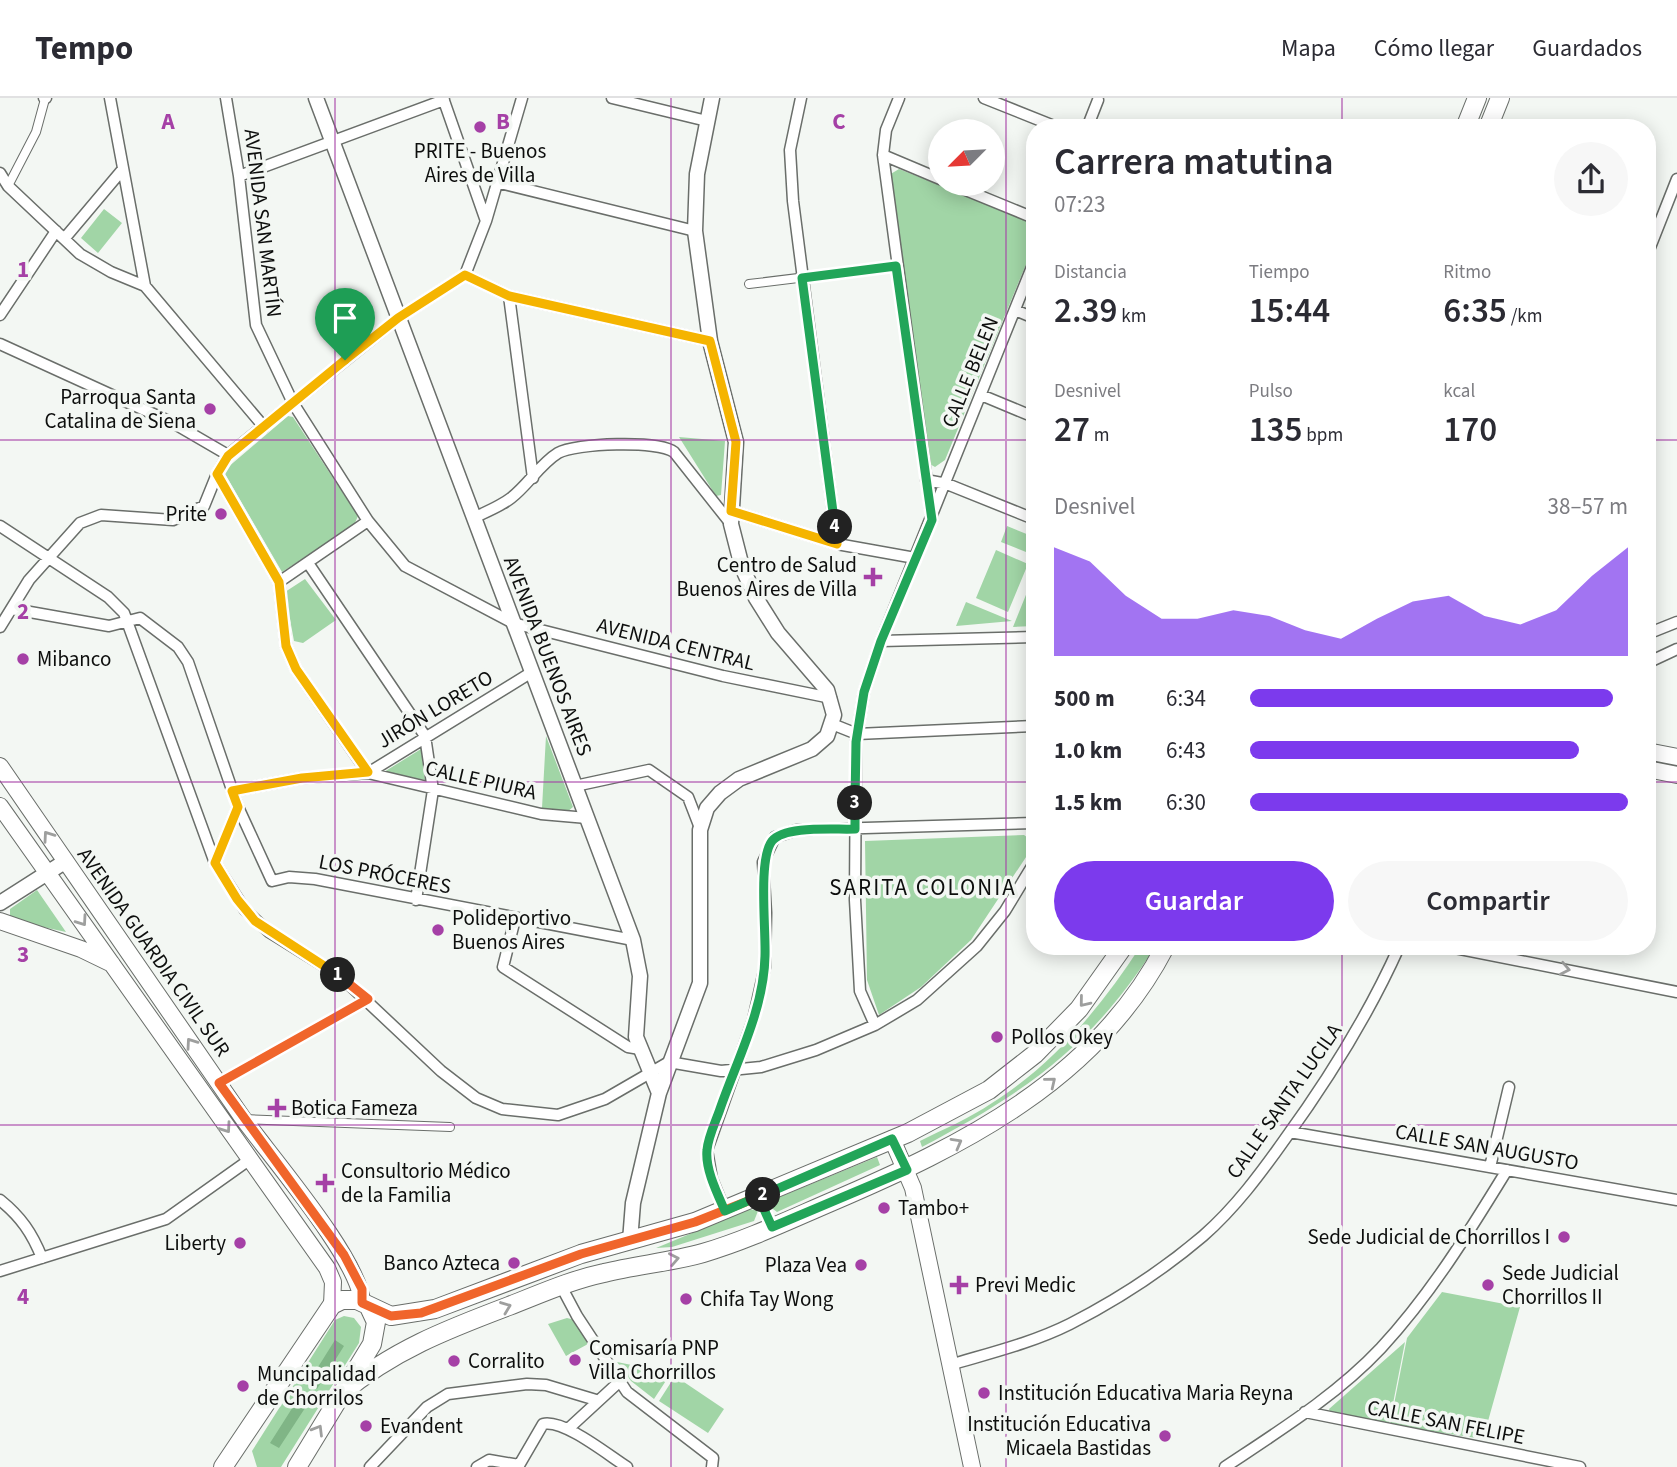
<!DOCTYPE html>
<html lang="es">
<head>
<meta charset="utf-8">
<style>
  :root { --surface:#fff; --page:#f7f7f7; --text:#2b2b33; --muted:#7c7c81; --line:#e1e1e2; --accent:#7c3aed }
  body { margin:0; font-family:"Source Sans 3",sans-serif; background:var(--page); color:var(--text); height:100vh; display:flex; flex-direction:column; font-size:26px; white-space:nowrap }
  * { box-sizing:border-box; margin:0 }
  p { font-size:23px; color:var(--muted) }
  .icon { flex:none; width:38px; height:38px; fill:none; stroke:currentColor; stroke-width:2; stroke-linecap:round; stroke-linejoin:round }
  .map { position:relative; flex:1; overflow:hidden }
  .drawer { position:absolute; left:1026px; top:21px; width:630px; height:836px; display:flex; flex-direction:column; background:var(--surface); border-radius:28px; box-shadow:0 4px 18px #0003 }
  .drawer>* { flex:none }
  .needle { width:46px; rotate:246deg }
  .buttons { position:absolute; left:928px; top:21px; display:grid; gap:14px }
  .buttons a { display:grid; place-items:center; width:77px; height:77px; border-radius:50%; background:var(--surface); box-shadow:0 4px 18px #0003; font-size:35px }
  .pin { position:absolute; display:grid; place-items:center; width:60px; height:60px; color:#fff; margin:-72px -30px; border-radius:50% 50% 50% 0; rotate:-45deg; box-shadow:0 0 7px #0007 }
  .pin .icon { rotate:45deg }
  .km { position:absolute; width:35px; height:35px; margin:-18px; border-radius:50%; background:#222; color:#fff; font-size:19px; line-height:35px; text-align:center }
  .round { display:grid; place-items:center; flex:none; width:74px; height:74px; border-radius:37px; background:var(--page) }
  .head { display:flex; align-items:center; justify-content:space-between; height:119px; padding:0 28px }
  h1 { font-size:38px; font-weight:600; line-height:52px }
  .stats { display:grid; grid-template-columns:repeat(3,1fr); gap:10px; height:119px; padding:7px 28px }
  .stats div { display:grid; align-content:center }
  .stats b { font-size:35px; font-weight:600 }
  .stats small { font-size:19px; font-weight:400 }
  .stats p { font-size:19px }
  .chart { height:196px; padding:14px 28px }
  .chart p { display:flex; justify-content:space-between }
  .chart svg { width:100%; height:126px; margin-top:7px; fill:var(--accent); opacity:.7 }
  .cta { display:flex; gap:14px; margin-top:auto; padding:14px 28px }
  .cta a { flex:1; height:80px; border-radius:42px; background:var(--accent); color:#fff; font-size:28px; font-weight:600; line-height:80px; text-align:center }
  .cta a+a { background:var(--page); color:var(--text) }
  ul { padding:0 28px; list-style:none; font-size:23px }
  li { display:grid; grid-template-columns:112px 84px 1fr; align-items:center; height:52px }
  li i { height:18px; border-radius:9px; background:var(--accent) }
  header { display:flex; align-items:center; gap:42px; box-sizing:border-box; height:98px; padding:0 35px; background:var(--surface); border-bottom:2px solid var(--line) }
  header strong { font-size:33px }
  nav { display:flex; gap:38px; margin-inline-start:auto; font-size:24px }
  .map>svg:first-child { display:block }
  .green { fill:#a1d5a6 }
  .water { fill:#80b586 }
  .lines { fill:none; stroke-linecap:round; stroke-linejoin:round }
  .pedestrian-casing { stroke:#6a6e6a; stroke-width:10 }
  .minor-casing { stroke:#6a6e6a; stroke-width:13 }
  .tertiary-casing { stroke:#6a6e6a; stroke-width:17 }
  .secondary-casing { stroke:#6a6e6a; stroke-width:18 }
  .primary-casing { stroke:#6a6e6a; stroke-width:20 }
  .pedestrian { stroke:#fff; stroke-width:8 }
  .minor { stroke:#fff; stroke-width:10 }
  .tertiary { stroke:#fff; stroke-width:14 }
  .secondary { stroke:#fff; stroke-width:16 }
  .primary { stroke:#fff; stroke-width:18 }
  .oneway { stroke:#9e9f9e }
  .split-1-casing { stroke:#fff; stroke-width:14 }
  .split-2-casing { stroke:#fff; stroke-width:14 }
  .split-3-casing { stroke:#fff; stroke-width:14 }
  .split-4-casing { stroke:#fff; stroke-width:14 }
  .split-5-casing { stroke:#fff; stroke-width:14 }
  .split-1 { stroke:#f5b400; stroke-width:9 }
  .split-2 { stroke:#f0652b; stroke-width:9 }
  .split-3 { stroke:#22a559; stroke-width:9 }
  .split-4 { stroke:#22a559; stroke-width:9 }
  .split-5 { stroke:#f5b400; stroke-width:9 }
  .grid { fill:none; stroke:#a540a6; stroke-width:2; stroke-opacity:0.55 }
  .poi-dot { fill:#a540a6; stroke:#f3f7f3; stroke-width:2.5 }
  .labels { text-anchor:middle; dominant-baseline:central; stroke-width:7; stroke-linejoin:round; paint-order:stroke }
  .poi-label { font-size:21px; fill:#0d0e0d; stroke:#f3f7f3; text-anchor:start }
  .street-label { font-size:21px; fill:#0d0e0d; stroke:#f3f7f3 }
  .neighbourhood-label { font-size:23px; letter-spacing:2px; fill:#0d0e0d; stroke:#f3f7f3 }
  .grid-label { font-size:23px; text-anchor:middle; font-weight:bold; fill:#a540a6; stroke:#f3f7f3; stroke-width:7; stroke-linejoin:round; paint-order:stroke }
</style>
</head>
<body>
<header>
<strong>Tempo</strong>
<nav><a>Mapa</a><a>Cómo llegar</a><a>Guardados</a></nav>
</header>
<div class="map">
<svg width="1677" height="1369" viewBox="0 0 1677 1369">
  <rect width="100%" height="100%" fill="#f3f7f3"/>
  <!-- green -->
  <path class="green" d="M899,71L1034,125V147L945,362L935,369L928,365L889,77Z
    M104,111L122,125L98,155L81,140Z
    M288,318L293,319L358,418L354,427L282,474L225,376L227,370Z
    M679,339L725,343L721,397L716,398Z
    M1007,428L1034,439L1031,456L1001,444Z
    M996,452L1028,466L1008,514L976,500Z
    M1034,477V528L1013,529Z
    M305,481L336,522L303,545L294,543L285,494Z
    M966,504L1012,523L956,528Z
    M546,638L573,709L567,714L542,710Z
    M421,651L425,682L384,674Z
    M1024,737L1031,742L1032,750L971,842L921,889L879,917L867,882L865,743Z
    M37,792L66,834L15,823L10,819V811Z
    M1140,849H1155C1091,949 1026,994 922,1049L920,1043C944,1031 970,1020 992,1005C1053,967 1101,909 1140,849Z
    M877,1059L880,1067L777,1114L773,1111L772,1102Z
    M750,1111L758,1113L754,1123L672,1149L656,1150Z
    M1442,1194L1520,1209L1483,1341L1390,1327L1407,1240Z
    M344,1218L354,1220L361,1229L359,1245L281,1369H257L252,1353L335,1222Z
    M567,1220L575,1222L588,1246L566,1258L548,1226Z
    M1405,1244L1389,1326L1331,1317L1329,1311Z
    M617,1264L671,1275L654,1301L631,1283Z
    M675,1278L724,1311L708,1335L659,1303Z"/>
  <!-- water -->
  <path class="water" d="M335,1242L344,1248L317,1291L308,1285Z
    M298,1301L307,1307L279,1350L270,1345Z"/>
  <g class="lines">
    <defs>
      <path id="pedestrian" d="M8,88L36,34L45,1
        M749,186L896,168
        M219,985L368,901
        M244,1021L450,1029"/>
      <path id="minor" d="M44,0H46
        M110,0L145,188
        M226,0L239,78L256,227L293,305L368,423L405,468L513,525L723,578L831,600
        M443,0L486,123
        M612,0L707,23
        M801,0L790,52L793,103L837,446
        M899,0L886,32L883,57L932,422
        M984,0L1059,30
        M1087,30L1098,2
        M883,57L940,81
        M0,75L8,88L80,156L111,174L145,188L264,329
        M239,78L444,2
        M496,84L695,133
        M951,86L1034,120
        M64,141L123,71
        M1647,157L1677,81
        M465,177L509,198L710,243
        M509,198L533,380
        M1015,212L1034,220
        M0,217L56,133
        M0,246L173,325L228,357
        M981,297L1034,319
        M217,376L279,484L286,548L296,571L368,675L541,716L587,720
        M926,382L947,386L1034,421
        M731,413L837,446L915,460
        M473,420C486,414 501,408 511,400C528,387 540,366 558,355C575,345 659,342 674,354L731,426
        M0,428L108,499L124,515L215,765L245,812L269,834L340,878L441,973L476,1000L502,1011L558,1017L605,1001L669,964L721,973L761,969L816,952L875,927L917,902L977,848L1005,813L1034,765
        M308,465L425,638L433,692L416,802
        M279,484L368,423
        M13,511L109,528L140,520L178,549L188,564L238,709L272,783L289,779L315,781L633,842
        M0,529L29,482L80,425L101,417L173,422L204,408L217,376L228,357L398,220L465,177L486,123L522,0
        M1647,536L1677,524
        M881,543L1034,539
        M1647,565L1677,551
        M832,626L857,636L1034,628
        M575,688L649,672L688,699L700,730
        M232,693L302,680L368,675L532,574
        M215,765L238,709
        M515,821L503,869L628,949L640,951
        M1450,849L1677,894
        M875,927L860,893L855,802L856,644L864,594L881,543L1034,164
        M1290,1034L1677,1102
        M1490,1069L1509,989
        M0,1102C21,1119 32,1135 42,1160
        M725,1113L712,1081L707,1052L753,922L765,869L766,815L763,764L775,739L797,732L1034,725
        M0,1173L166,1121L249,1062
        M561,1188L577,1218L627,1294L713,1360L712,1369
        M950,1267C990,1255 1032,1245 1070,1226C1117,1202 1163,1172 1203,1138C1235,1110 1261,1075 1285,1041C1330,979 1368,918 1399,849
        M1305,1314L1580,1369
        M568,1331L619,1284
        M370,1369L427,1309L448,1296L527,1286L546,1287L596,1302
        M477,1369L489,1362L519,1367
        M518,1369L543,1326C564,1321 608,1357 627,1369
        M1225,1369C1279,1333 1337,1297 1381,1250C1431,1196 1469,1134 1507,1072"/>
      <path id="tertiary" d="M316,0L633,842L640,878L636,939L659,995
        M0,805L66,763
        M630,1143L633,1105L659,995L700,885V732L707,710L720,695L739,681L812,651L827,638L834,617L827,592L778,535L756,500L742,469L731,426L736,344L710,243L695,133L697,76L712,0"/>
      <path id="secondary" d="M1647,653L1677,659
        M0,668C81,785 161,903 242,1019C270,1058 361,1163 362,1205
        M1647,671L1677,677
        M0,708L327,1170L333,1184L332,1207
        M0,823L81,851L112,866
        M892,1041L913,1090L972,1369"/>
      <path id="primary" d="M1465,30L1477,0
        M1488,30L1500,0
        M341,1296C391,1253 448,1231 509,1208C540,1196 571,1182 604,1175C637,1167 671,1164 703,1155C747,1142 789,1122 831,1104C962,1048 1096,982 1165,849
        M223,1369L332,1207L342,1202H357L391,1218L435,1211L581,1156L695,1124L908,1035L989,992L1035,956L1079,911L1123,849
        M297,1369L372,1246L376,1224L369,1209"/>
    </defs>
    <!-- pedestrian casing -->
    <use href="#pedestrian" class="pedestrian-casing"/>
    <!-- minor casing -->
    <use href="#minor" class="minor-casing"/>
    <!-- tertiary casing -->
    <use href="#tertiary" class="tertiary-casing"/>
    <!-- secondary casing -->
    <use href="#secondary" class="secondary-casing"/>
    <!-- primary casing -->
    <use href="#primary" class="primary-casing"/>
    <!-- pedestrian -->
    <use href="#pedestrian" class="pedestrian"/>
    <!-- minor -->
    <use href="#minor" class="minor"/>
    <!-- tertiary -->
    <use href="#tertiary" class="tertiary"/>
    <!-- secondary -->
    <use href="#secondary" class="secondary"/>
    <!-- primary -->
    <use href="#primary" class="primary"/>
  </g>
  <!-- one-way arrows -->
  <defs><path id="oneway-chevron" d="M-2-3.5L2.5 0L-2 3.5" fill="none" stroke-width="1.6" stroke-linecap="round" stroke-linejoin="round" transform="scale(1.75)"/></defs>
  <g class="oneway">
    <use href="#oneway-chevron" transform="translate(48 738) rotate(-125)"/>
    <use href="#oneway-chevron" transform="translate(82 823) rotate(55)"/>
    <use href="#oneway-chevron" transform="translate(1565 871) rotate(11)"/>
    <use href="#oneway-chevron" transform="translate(1084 904) rotate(129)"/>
    <use href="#oneway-chevron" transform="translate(191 945) rotate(-125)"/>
    <use href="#oneway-chevron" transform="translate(1051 984) rotate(-39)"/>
    <use href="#oneway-chevron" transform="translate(226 1030) rotate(55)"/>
    <use href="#oneway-chevron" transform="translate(957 1045) rotate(-29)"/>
    <use href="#oneway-chevron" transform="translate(674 1161) rotate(-11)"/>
    <use href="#oneway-chevron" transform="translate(506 1209) rotate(-21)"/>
    <use href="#oneway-chevron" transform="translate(318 1332) rotate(-59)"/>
  </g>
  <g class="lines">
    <defs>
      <path id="split-1" d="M338,877L255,823L237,801L215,765L238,709L232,693L302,680L368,674L296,571L286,548L279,484L217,376L228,358L345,262"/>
      <path id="split-2" d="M338,877L368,901L219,985L344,1157L362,1191V1205L391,1218L421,1215L581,1156L695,1124L763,1097"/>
      <path id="split-3" d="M763,1097L892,1041L907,1072L772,1129L763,1109L766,1095L725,1113C717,1095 705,1071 707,1052C708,1039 716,1023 720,1011C737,962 764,911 765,858C766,831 758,761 772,743C785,727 836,732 855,731V705"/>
      <path id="split-4" d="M835,429L802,180L896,168L932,422L881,543L864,594L856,644L855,705"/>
      <path id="split-5" d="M345,262L398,220L465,177L509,198L710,243L736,344L731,413L837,446L835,429"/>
    </defs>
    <!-- split-1 casing -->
    <use href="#split-1" class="split-1-casing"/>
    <!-- split-2 casing -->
    <use href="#split-2" class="split-2-casing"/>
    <!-- split-3 casing -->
    <use href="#split-3" class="split-3-casing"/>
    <!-- split-4 casing -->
    <use href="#split-4" class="split-4-casing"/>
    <!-- split-5 casing -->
    <use href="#split-5" class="split-5-casing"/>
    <!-- split-1 -->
    <use href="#split-1" class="split-1"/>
    <!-- split-2 -->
    <use href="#split-2" class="split-2"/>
    <!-- split-3 -->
    <use href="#split-3" class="split-3"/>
    <!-- split-4 -->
    <use href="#split-4" class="split-4"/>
    <!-- split-5 -->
    <use href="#split-5" class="split-5"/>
  </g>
  <!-- grid -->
  <path class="grid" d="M335,0V1369M671,0V1369M1006,0V1369M1342,0V30M0,342H1034M1647,342H1677M0,684H1034M1647,684H1677M1342,849V1369M0,1027H1677"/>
  <!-- markers -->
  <g class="poi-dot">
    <circle cx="480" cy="29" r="7"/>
    <circle cx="210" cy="311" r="7"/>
    <circle cx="221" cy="416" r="7"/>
    <path d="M869.5 468.5h7v7h7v7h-7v7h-7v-7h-7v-7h7z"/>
    <circle cx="23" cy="561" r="7"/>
    <circle cx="438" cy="832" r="7"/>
    <circle cx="997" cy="939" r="7"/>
    <path d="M273.5 999.5h7v7h7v7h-7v7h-7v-7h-7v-7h7z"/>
    <path d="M321.5 1074.5h7v7h7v7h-7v7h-7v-7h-7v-7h7z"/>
    <circle cx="884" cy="1110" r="7"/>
    <circle cx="1564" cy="1139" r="7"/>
    <circle cx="240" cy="1145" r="7"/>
    <circle cx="514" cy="1165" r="7"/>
    <circle cx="861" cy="1167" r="7"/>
    <path d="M955.5 1176.5h7v7h7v7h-7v7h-7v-7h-7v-7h7z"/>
    <circle cx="1488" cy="1187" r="7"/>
    <circle cx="686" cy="1201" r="7"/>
    <circle cx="575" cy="1262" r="7"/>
    <circle cx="454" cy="1263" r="7"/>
    <circle cx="243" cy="1288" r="7"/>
    <circle cx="984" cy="1295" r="7"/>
    <circle cx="366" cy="1328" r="7"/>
    <circle cx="1165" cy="1338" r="7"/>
  </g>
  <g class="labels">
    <!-- poi labels -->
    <g class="poi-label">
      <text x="480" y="53" text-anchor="middle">PRITE - Buenos<tspan x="480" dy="24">Aires de Villa</tspan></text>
      <text x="196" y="299" text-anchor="end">Parroqua Santa<tspan x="196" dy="24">Catalina de Siena</tspan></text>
      <text x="207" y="416" text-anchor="end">Prite</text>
      <text x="857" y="467" text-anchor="end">Centro de Salud<tspan x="857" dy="24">Buenos Aires de Villa</tspan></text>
      <text x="37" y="561">Mibanco</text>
      <text x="452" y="820">Polideportivo<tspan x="452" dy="24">Buenos Aires</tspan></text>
      <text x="1011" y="939">Pollos Okey</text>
      <text x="291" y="1010">Botica Fameza</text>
      <text x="341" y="1073">Consultorio Médico<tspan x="341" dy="24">de la Familia</tspan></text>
      <text x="898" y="1110">Tambo+</text>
      <text x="1550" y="1139" text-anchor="end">Sede Judicial de Chorrillos I</text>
      <text x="226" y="1145" text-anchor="end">Liberty</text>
      <text x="500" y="1165" text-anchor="end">Banco Azteca</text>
      <text x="847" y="1167" text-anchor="end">Plaza Vea</text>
      <text x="1502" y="1175">Sede Judicial<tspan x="1502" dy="24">Chorrillos II</tspan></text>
      <text x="975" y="1187">Previ Medic</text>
      <text x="700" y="1201">Chifa Tay Wong</text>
      <text x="589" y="1250">Comisaría PNP<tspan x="589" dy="24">Villa Chorrillos</tspan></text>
      <text x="468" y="1263">Corralito</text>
      <text x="257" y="1276">Muncipalidad<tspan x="257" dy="24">de Chorrilos</tspan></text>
      <text x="998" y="1295">Institución Educativa Maria Reyna</text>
      <text x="1151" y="1326" text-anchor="end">Institución Educativa<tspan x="1151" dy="24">Micaela Bastidas</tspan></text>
      <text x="380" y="1328">Evandent</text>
    </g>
    <!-- street labels -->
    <g class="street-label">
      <text transform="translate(263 125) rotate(83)">AVENIDA SAN MARTÍN</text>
      <text transform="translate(970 274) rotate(-68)">CALLE BELEN</text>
      <text transform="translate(676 546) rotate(14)">AVENIDA CENTRAL</text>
      <text transform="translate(548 558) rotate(69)">AVENIDA BUENOS AIRES</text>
      <text transform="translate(435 611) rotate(-31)">JIRÓN LORETO</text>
      <text transform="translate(481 682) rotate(13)">CALLE PIURA</text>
      <text transform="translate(385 776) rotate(11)">LOS PRÓCERES</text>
      <text transform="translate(154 854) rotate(55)">AVENIDA GUARDIA CIVIL SUR</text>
      <text transform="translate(1284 1003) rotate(-55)">CALLE SANTA LUCILA</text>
      <text transform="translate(1487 1049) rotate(10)">CALLE SAN AUGUSTO</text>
      <text transform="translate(1446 1324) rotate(11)">CALLE SAN FELIPE</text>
    </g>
    <!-- neighbourhood labels -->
    <g class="neighbourhood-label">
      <text x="923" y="789">SARITA COLONIA</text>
    </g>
  </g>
  <g class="grid-label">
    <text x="168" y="31">A</text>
    <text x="503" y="31">B</text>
    <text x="839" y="31">C</text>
    <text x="23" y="179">1</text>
    <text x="23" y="521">2</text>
    <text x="23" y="864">3</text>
    <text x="23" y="1206">4</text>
  </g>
</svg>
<div class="buttons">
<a><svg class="needle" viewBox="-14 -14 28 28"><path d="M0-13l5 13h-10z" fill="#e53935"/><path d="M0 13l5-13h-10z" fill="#7c7c81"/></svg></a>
</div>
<div class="pin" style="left:345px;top:262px;background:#1e9e55"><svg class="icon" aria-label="arrive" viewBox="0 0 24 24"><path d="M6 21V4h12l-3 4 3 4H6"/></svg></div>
<b class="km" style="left:338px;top:877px">1</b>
<b class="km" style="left:763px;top:1097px">2</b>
<b class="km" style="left:855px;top:705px">3</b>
<b class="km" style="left:835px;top:429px">4</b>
<section class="drawer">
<div class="head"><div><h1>Carrera matutina</h1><p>07:23</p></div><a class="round"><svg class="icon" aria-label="share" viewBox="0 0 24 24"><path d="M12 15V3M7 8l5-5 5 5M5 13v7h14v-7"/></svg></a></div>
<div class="stats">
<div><p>Distancia</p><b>2.39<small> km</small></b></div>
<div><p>Tiempo</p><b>15:44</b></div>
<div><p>Ritmo</p><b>6:35<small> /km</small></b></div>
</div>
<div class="stats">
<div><p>Desnivel</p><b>27<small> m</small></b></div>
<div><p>Pulso</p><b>135<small> bpm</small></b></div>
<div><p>kcal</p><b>170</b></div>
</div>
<div class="chart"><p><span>Desnivel</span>38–57 m</p>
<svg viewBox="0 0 160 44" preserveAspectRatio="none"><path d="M0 44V6L10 11L20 23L30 31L40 31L50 28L60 30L70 35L80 38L90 31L100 25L110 23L120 30L130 33L140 28L150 16L160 6V44z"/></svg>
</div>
<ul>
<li><b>500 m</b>6:34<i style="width:96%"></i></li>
<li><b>1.0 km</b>6:43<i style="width:87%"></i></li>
<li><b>1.5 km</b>6:30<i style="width:100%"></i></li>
</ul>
<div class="cta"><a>Guardar</a><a>Compartir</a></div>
</section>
</div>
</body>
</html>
